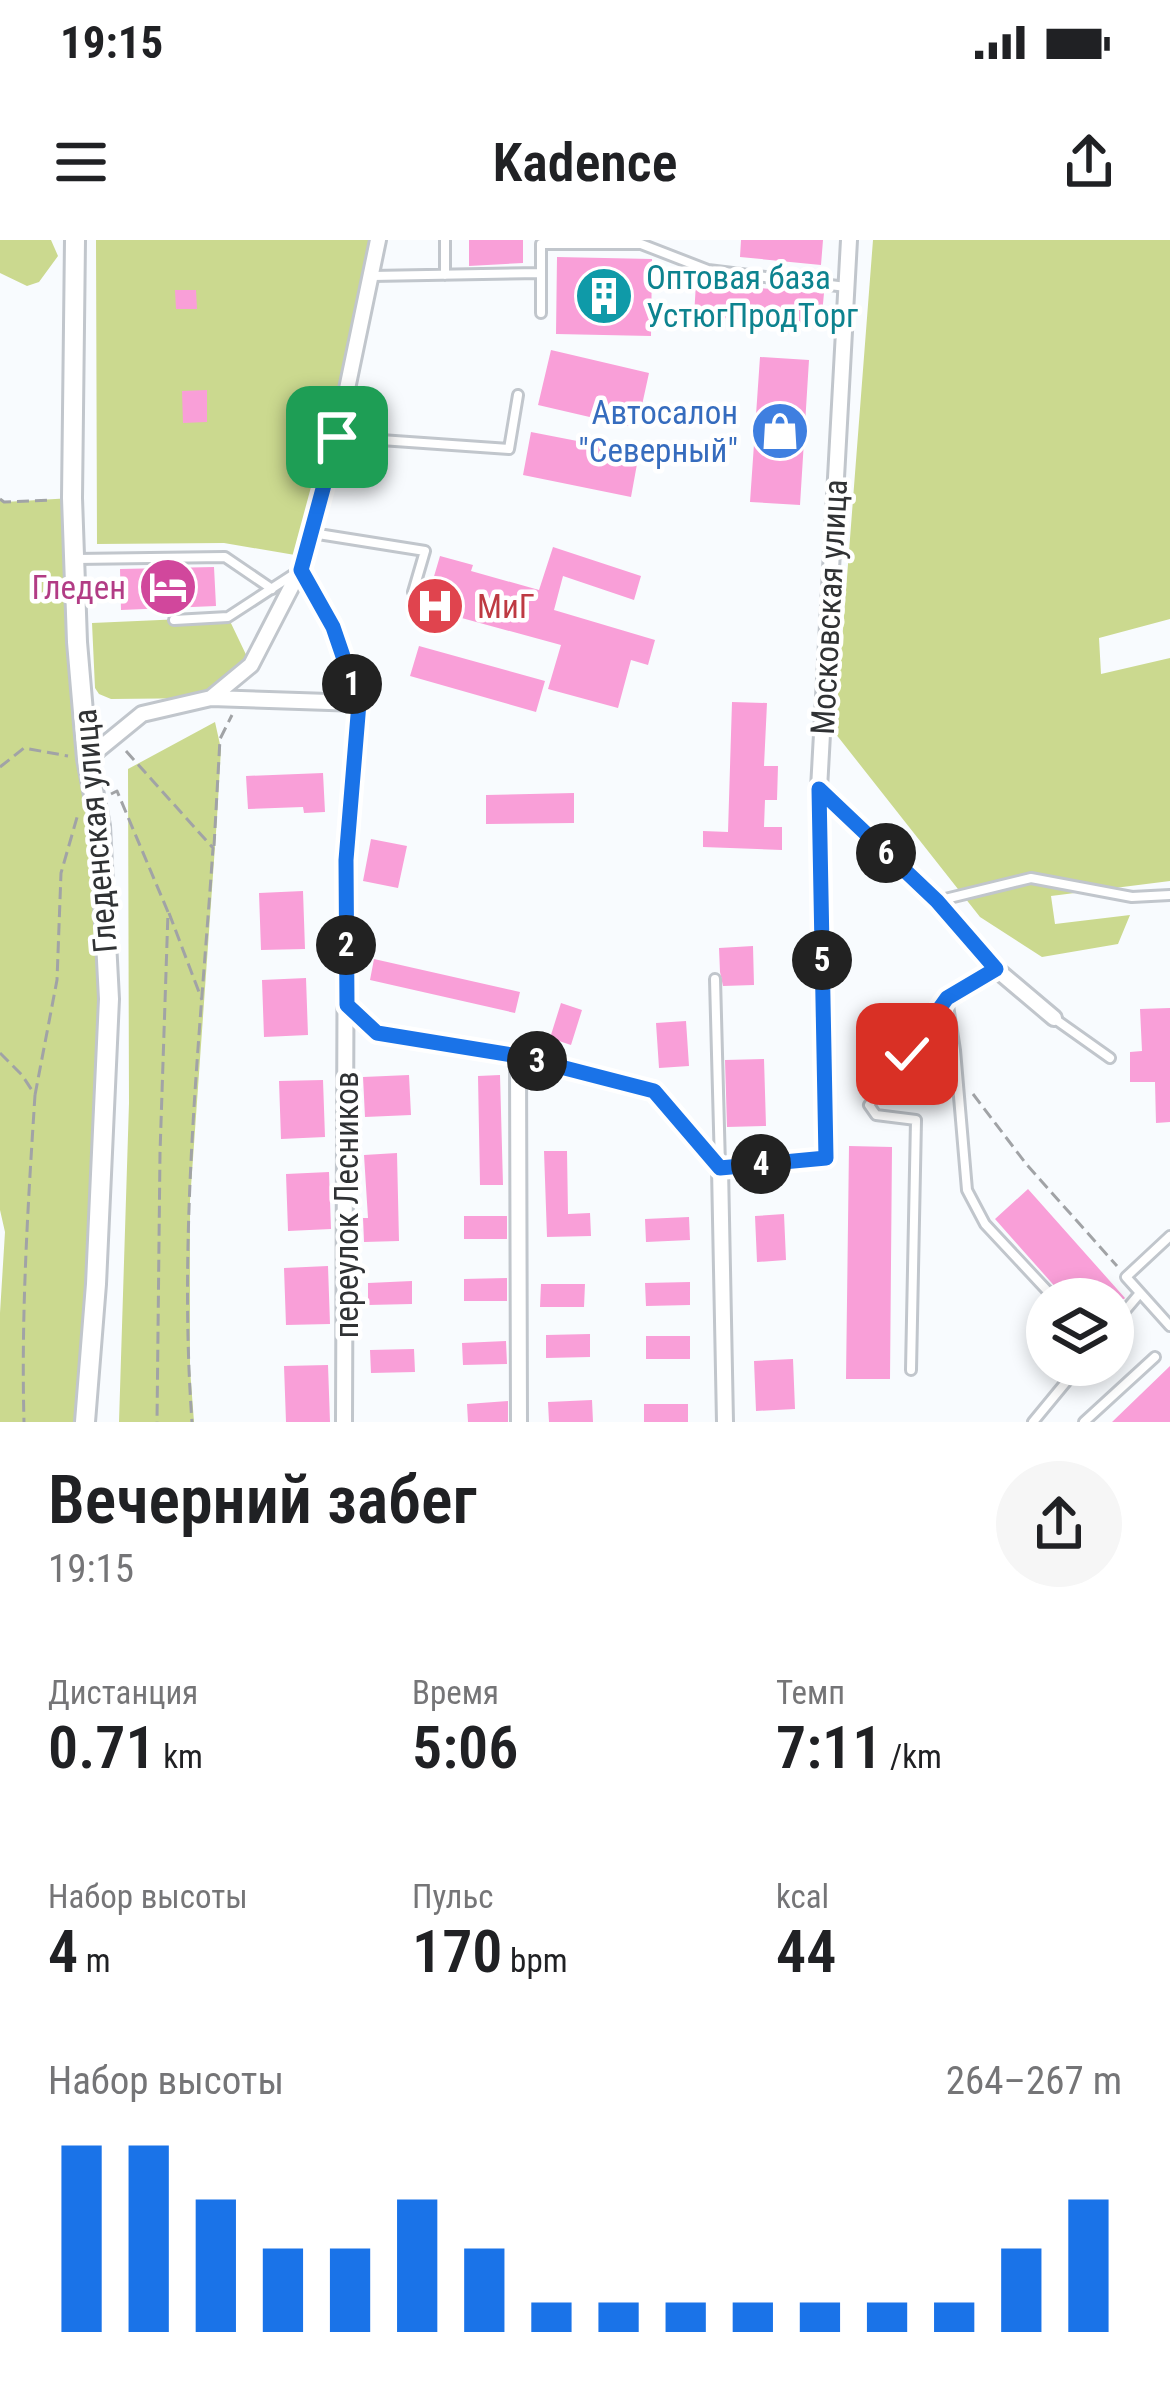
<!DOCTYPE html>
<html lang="ru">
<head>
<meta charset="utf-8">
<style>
  :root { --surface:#fff; --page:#f6f6f6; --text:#202124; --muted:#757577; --accent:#1a73e8 }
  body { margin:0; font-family:"Roboto Condensed",sans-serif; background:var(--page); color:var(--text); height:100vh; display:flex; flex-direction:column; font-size:45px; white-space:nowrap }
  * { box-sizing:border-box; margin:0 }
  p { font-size:39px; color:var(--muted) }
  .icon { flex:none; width:66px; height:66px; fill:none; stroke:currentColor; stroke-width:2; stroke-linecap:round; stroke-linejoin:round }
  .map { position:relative; height:1182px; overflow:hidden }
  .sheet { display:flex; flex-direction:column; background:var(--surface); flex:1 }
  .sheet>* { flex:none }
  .controls { position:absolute; left:1026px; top:1038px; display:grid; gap:24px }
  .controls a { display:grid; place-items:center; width:108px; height:108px; border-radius:50%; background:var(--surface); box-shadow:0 6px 18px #0003; font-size:60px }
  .pin { position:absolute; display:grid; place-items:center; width:102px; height:102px; color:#fff; margin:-51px; border-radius:24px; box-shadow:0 6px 18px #0006 }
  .km { position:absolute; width:60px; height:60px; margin:-30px; border-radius:50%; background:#222; color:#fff; font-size:33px; line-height:60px; text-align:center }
  .round { display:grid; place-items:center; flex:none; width:126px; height:126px; border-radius:63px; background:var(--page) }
  .overview { display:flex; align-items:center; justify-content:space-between; height:204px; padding:0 48px }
  h1 { font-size:66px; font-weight:600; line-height:90px }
  .figures { display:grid; grid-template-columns:repeat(3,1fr); gap:18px; height:204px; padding:12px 48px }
  .figures div { display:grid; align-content:center }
  .figures b { font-size:60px; font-weight:600 }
  .figures small { font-size:33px; font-weight:400 }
  .figures p { font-size:33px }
  .chart { height:336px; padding:24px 48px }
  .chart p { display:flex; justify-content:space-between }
  .chart svg { width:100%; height:216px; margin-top:12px; stroke:var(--accent); stroke-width:6 }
  .status { display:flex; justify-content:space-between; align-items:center; height:84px; padding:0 60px; background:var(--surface); direction:ltr }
  .status svg { height:33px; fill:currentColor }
  header { display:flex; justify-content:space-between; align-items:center; height:156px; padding:0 48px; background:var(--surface); font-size:54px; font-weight:600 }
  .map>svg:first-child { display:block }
  .green { fill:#cbd98f }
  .building { fill:#f99fd8 }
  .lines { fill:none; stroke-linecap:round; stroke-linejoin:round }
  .lane-casing { stroke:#c1c6cc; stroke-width:14 }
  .street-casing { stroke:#c1c6cc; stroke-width:20 }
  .secondary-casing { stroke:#c1c6cc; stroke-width:24 }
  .path { stroke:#a1a3a6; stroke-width:3; stroke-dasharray:12 6; stroke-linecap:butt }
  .lane { stroke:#fff; stroke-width:8 }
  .street { stroke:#fff; stroke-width:14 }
  .secondary { stroke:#fff; stroke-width:18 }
  .route-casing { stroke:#fff; stroke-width:24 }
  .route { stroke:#1a73e8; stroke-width:15 }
  .labels { text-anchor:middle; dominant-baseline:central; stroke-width:9; stroke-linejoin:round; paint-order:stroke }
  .culture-label { font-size:33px; fill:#0d838f; stroke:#fff; text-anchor:start }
  .shop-label { font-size:33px; fill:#366cbe; stroke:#fff; text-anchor:end }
  .hotel-label { font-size:33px; fill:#b23c85; stroke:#fff; text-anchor:end }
  .health-label { font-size:33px; fill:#be3a42; stroke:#fff; text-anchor:start }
  .street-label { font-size:33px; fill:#303234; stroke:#fff }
</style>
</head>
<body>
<div class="status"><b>19:15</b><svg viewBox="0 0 49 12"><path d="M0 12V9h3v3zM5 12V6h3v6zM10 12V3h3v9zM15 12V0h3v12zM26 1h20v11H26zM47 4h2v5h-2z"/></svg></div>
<header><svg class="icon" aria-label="menu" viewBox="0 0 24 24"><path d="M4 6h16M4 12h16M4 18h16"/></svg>Kadence<svg class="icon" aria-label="share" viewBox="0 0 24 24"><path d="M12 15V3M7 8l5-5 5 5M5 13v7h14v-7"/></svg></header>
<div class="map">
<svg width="1170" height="1182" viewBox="0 0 1170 1182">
  <rect width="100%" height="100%" fill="#f8fbfe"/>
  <!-- green -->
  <path class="green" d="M0,0H51L58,16L39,42L27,46L0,33Z
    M96,0H369L329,191L295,315L224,303L97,304Z
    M873,0H1170V379L1099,398L1101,434L1170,418V641L1051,656L1055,684L1130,675L1118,704L1042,717L980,677L835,493Z
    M72,258L105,677L85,1182H0V1073L5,992L0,970V259L5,262Z
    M228,377L251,425L211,458L111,459L99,454L95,448L92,383Z
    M215,482L221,509L217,578L190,961V1129L194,1182H119L129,863L128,529Z"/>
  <!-- building -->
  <path class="building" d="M469,0H523V23L469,26Z
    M741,0H823L821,25L740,17Z
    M557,17L652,19L651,96L556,94Z
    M696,43L824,53L821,85L694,76Z
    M175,50H196L197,69H176Z
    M551,110L649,133L637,188L538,165Z
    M760,117L809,120L800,265L750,262Z
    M207,150V182L183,183L182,151Z
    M531,192L639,213L631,257L523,235Z
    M553,307L641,336L634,360L563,336L554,370L655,400L648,425L631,420L618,468L548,449L561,405L458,377L455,387L422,377L440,316L473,325L471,331L539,350Z
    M214,327L216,366L121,370L120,329Z
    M419,406L545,441L536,472L410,436Z
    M732,462L767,463L764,526H778L777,560H765L764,587H782V610L703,607V591L728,592Z
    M323,533L325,572L304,573L303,567L248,569L246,536Z
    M574,553V583L486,584V555Z
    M371,599L407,606L398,648L363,641Z
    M303,651L305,709L261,710L259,653Z
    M753,706L754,745L723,746L720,732L719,708Z
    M374,719L520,752L515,773L370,740Z
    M306,738L308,795L264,797L262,740Z
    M561,763L582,770L571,805L550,798Z
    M1170,768V882L1156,883L1155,842H1130V812L1142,811L1140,769Z
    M686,781L689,826L659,828L656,783Z
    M764,819L766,886L727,887L725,820Z
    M409,835L411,875L365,877L363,837Z
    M500,835L503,945H480L478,836Z
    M323,840L325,897L281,899L279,841Z
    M849,906L892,907L890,1139H846Z
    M544,911H567L568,974L590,973L591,996L547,997Z
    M397,913L399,1001L364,1002L363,978H368L364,915Z
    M329,932L331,989L288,991L286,934Z
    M1028,949L1125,1058L1124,1059H1066L995,979Z
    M784,974L786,1020L757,1022L755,976Z
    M464,976H507V999H464Z
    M689,977L690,1000L646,1002L645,979Z
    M328,1026L330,1084L286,1085L284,1028Z
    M507,1038V1061H464V1039Z
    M412,1041V1064L368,1065V1043Z
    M690,1042V1065L646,1066L645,1043Z
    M541,1044H585L584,1067H540Z
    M590,1094V1117L546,1118V1095Z
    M646,1096H690V1119H646Z
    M506,1101L507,1124L463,1125L462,1103Z
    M414,1109L415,1132L371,1133L370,1110Z
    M793,1119L795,1169L756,1171L754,1121Z
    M328,1125L330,1182H286L284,1126Z
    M1170,1126V1182H1112Z
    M592,1160L593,1182H549L548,1162Z
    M508,1161V1182H468L467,1164Z
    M644,1164H688V1182H644Z"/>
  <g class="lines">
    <defs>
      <path id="lane" d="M445,35V0
        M372,36L541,33
        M541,73V4H641L708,30L846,47
        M338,197L509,209L518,155
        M312,293L425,311L413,352
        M76,319L225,317L272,349
        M174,380L228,377L294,334
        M937,661L1031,638L1132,657L1170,655
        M715,739L720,926
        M947,759L955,810L967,950L985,984L1055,1059
        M1055,779L1110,818
        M1170,996L1126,1037L1170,1086
        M1113,1085L1140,1053
        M911,1130L916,880L876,875L869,865L947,758L995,729
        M1033,1182L1080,1125
        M1084,1182L1155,1117"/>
      <path id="street" d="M849,0L819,549L937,661L996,729L1054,778
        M300,330L333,387L359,463L346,619L344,1182
        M211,458L359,463
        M87,519L142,474L211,458L251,425L300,330L337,197L378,0
        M819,549L826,918
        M347,765L377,793L518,816L654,851L720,928L725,1182
        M518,816L519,1182"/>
      <path id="secondary" d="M75,0L72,258L77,402L87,519L100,586L109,759L96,1044L85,1182"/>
    </defs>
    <!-- lane casing -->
    <use href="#lane" class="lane-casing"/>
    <!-- street casing -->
    <use href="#street" class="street-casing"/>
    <!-- secondary casing -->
    <use href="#secondary" class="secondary-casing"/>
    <!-- path -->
    <path class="path" d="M0,259L4,262L52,260
      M126,511L213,608C200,799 178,991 192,1182
      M0,527L24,508L68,516
      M111,554L117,551L168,672L160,913L157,1182
      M214,606L220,499L232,475
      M169,673L202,760
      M0,813L22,835L35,855C28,964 21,1073 24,1182
      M973,854L1027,925L1117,1026
      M35,855L57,740L61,633L78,574
      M738,926L812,919"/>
    <!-- lane -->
    <use href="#lane" class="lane"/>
    <!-- street -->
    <use href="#street" class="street"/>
    <!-- secondary -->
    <use href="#secondary" class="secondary"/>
  </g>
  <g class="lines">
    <defs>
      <path id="route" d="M337,197L301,330L333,387L359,463L346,620L347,765L377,793L518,816L654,851L720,928L826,918L819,549L937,661L996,729L947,758L907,814"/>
    </defs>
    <!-- route casing -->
    <use href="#route" class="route-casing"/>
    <!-- route -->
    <use href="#route" class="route"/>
  </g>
  <!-- icons -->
  <defs>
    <symbol id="building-disc" viewBox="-11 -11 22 22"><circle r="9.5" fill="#0f9aa8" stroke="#fff"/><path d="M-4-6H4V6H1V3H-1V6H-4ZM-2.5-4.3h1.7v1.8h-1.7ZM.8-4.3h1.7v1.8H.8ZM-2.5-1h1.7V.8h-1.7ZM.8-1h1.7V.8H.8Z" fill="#fff"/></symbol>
    <symbol id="shop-disc" viewBox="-11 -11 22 22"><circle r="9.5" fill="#3f7fe0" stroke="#fff"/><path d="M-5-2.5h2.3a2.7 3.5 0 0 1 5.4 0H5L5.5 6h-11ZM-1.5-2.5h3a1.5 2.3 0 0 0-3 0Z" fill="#fff"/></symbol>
    <symbol id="hotel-disc" viewBox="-11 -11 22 22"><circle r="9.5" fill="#d1479c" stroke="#fff"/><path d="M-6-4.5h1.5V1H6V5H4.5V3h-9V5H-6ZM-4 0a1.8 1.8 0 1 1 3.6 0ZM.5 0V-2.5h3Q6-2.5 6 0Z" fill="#fff"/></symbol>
    <symbol id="hospital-disc" viewBox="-11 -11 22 22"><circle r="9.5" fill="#e0444e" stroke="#fff"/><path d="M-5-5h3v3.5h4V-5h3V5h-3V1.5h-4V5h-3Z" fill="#fff"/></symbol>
  </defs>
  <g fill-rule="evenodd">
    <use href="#building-disc" x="571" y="23" width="66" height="66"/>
    <use href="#shop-disc" x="747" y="158" width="66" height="66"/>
    <use href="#hotel-disc" x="135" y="314" width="66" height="66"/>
    <use href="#hospital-disc" x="402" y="333" width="66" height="66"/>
  </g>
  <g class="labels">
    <!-- culture labels -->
    <g class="culture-label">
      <text x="646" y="37">Оптовая база<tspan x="646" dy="38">УстюгПродТорг</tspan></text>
    </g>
    <!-- shop labels -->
    <g class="shop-label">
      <text x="738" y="172">Автосалон<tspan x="738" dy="38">"Северный"</tspan></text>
    </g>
    <!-- hotel labels -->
    <g class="hotel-label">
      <text x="126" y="347">Гледен</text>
    </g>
    <!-- health labels -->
    <g class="health-label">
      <text x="477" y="366">МиГ</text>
    </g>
    <!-- street labels -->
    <g class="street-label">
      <text transform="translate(829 367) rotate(-87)">Московская улица</text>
      <text transform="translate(95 591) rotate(-95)">Гледенская улица</text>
      <text transform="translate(346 965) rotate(-90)">переулок Лесников</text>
    </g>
  </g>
</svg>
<div class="controls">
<a><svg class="icon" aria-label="layers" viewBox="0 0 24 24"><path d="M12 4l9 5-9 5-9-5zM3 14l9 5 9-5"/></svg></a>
</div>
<div class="pin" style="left:337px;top:197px;background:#1e9e55"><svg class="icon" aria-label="arrive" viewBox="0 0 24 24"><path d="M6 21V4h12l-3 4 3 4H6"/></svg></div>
<div class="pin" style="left:907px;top:814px;background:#d93025"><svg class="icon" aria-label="check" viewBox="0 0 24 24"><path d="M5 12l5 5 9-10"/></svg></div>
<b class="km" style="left:352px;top:444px">1</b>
<b class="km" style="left:346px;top:705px">2</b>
<b class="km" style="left:537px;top:821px">3</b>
<b class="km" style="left:761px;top:924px">4</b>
<b class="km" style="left:822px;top:720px">5</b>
<b class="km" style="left:886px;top:613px">6</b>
</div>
<section class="sheet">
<div class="overview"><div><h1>Вечерний забег</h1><p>19:15</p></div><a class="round"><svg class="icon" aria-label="share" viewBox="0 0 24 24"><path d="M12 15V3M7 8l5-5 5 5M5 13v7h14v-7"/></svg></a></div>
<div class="figures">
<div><p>Дистанция</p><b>0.71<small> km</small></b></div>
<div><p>Время</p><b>5:06</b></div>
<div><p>Темп</p><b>7:11<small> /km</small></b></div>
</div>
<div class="figures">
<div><p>Набор высоты</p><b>4<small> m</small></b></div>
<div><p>Пульс</p><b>170<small> bpm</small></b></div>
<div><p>kcal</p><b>44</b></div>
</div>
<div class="chart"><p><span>Набор высоты</span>264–267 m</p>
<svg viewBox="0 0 160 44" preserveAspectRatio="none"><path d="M5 44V6M15 44V6M25 44V17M35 44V27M45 44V27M55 44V17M65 44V27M75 44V38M85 44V38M95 44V38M105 44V38M115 44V38M125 44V38M135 44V38M145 44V27M155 44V17"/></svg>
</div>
</section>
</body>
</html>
